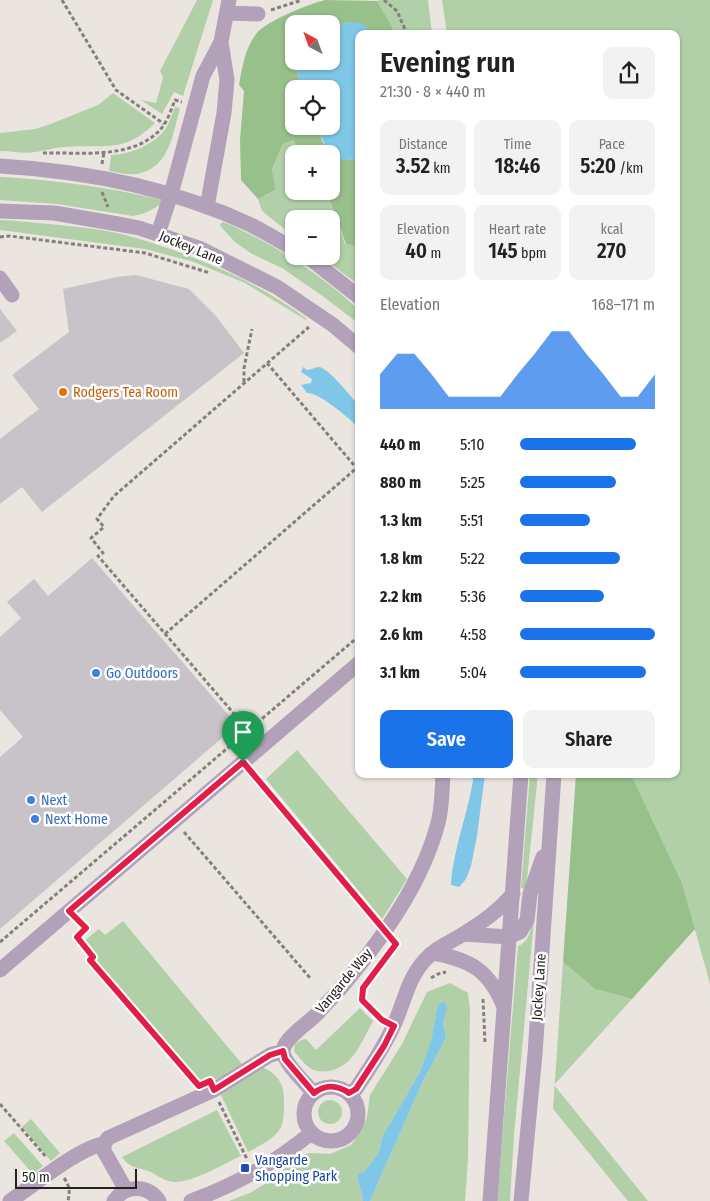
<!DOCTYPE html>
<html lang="en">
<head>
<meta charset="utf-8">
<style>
  :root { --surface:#fff; --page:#f2f2f2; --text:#222; --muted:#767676; --accent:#1a73e8 }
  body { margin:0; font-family:"Fira Sans Condensed",sans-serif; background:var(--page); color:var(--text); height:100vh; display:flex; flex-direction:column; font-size:19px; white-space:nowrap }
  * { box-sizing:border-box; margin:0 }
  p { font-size:16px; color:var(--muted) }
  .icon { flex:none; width:28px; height:28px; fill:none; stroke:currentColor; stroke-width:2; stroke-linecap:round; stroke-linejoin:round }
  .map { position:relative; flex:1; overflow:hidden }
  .drawer { position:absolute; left:355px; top:30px; width:325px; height:748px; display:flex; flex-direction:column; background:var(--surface); border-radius:10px; box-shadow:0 1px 4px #0004 }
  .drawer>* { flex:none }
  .needle { width:32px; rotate:319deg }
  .tools { position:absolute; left:285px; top:15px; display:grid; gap:10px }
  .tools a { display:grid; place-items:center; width:55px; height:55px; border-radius:10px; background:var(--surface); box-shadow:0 1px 4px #0004; font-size:25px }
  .scale { position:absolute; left:15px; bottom:12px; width:122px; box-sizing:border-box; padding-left:5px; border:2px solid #242220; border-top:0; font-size:14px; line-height:18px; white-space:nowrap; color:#242220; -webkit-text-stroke:4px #fff; paint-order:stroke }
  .pin { position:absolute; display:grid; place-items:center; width:42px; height:42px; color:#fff; margin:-51px -21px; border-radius:50% 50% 50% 0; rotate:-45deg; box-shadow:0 0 5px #0007 }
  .pin .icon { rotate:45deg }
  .round { display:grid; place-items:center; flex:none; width:52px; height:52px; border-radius:10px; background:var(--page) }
  .overview { display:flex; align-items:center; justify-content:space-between; height:85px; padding:0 25px }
  h1 { font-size:28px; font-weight:600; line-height:38px }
  .metrics { display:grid; grid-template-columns:repeat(3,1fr); gap:8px; height:85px; padding:5px 25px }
  .metrics div { display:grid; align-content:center; border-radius:10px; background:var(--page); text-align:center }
  .metrics b { font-size:21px; font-weight:600 }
  .metrics small { font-size:14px; font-weight:400 }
  .metrics p { font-size:14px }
  .chart { height:140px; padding:10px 25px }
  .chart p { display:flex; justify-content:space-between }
  .chart svg { width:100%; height:90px; margin-top:5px; fill:var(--accent); opacity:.7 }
  .cta { display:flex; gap:10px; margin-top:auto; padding:10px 25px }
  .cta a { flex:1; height:58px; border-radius:10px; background:var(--accent); color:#fff; font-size:20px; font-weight:600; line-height:58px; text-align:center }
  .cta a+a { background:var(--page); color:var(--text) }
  ul { padding:0 25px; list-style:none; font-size:16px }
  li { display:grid; grid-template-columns:80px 60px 1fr; align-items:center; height:38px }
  li i { height:12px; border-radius:6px; background:var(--accent) }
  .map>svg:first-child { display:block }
  .green { fill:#b1d0a7 }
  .forest { fill:#98c08b }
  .water { fill:#7fc6e7 }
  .building { fill:#c7c3c9 }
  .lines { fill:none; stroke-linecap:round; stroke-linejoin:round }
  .path { stroke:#84807c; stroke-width:3; stroke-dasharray:4 2.5; stroke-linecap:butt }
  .minor { stroke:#b2a1b9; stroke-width:15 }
  .route-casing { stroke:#fff; stroke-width:10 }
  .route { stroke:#e11d48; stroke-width:6 }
  .food-dot { fill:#e8710a; stroke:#fff; stroke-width:2 }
  .shop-dot { fill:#3f7fe0; stroke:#fff; stroke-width:2 }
  .transit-dot { fill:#1a4fb4; stroke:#fff; stroke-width:2 }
  .labels { text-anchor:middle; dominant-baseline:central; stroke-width:5; stroke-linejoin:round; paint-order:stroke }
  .street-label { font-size:14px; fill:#242220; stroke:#fff }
  .food-label { font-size:14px; fill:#c56008; stroke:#fff; text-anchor:start }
  .shop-label { font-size:14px; fill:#366cbe; stroke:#fff; text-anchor:start }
  .transit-label { font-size:14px; fill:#164399; stroke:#fff; text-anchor:start }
</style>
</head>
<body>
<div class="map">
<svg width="710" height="1201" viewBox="0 0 710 1201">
  <rect width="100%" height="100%" fill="#ebe5e0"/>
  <!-- green -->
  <path class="green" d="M197,0H213L183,96L174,92L162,114L141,100L156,103L163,78L160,71Z
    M380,0H428L432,34H393L392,26L377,1Z
    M442,0H710V984L682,883L631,774H676V34H447Z
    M113,93L155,123C124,154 105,144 65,147C55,147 45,151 35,152C24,154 11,151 0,151V133L35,129L48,125L98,105Z
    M175,107L180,108C173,133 170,165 141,173C132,176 119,173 109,171L111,155C130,155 158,143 167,126C171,120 172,113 175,107Z
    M293,139L302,154H294V191H317L330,201L345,244L359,247V285L320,256H331V219H294V237L262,211L258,199L274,190L272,169L283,144Z
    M0,177C55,180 108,187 162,200L161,204C152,210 144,214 133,216L57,204L0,200Z
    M0,220C16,220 33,223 49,224C78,227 108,229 136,238C196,256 257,281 307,319L306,320L245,283L194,262L145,249L0,230Z
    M223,222C266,239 325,277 359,310V324L324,297L282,268L252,254L235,242L221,227L220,225Z
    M297,750L407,879L382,919L266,779Z
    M530,774H538L526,889L521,888Z
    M533,897L536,899L514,1135L510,1201H497L518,946C535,940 532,913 533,897Z
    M123,921L242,1064L216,1080L213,1077L199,1082L95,961L98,958L84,941L99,929L105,935Z
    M563,962L595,989L632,999L554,1085L648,1201H628L553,1109Z
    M450,983L468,993L470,1011L468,1160L465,1201H370L422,1083L446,1038L443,1023L446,1007L437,1009L431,1042L420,1072L382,1137L379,1152L365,1171L358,1174C357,1184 363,1189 363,1201H229L252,1192L276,1177L295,1158L309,1153L330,1154L351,1145L361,1131L367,1117L370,1095L402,1044L427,992Z
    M360,1008L373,1021C362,1041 353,1067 329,1071C322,1072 316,1072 310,1068C304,1064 299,1057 294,1051L295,1044L301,1040L306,1039L316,1050Z
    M263,1068C271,1070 279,1078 282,1086C285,1094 285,1122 280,1129C274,1139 259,1146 248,1152L220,1093L257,1070Z
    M318 1112a12 12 0 1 1 24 0a12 12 0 1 1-24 0Z
    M217,1110L241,1156C223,1164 193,1183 173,1182C163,1181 156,1174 148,1171C136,1166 130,1169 122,1157Z
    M31,1119L60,1153L51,1161L22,1127Z
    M14,1133L43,1166L33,1174L4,1141Z"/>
  <!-- forest -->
  <path class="forest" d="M325,0L377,1L392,26L393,34H373L372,31L350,22L331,28V24H294V61H298L297,72L303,89H294V126H317L323,143L346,160L359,159V247L346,244L330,201L317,191H331V154H302L293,140L283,144L272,169L275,190L258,199L241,180L240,140L244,91L239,85C242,67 245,49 256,34C266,21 309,4 325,0Z
    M576,774H631L682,883L695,929L632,999L595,989L563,962Z"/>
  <!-- water -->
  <path class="water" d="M350,22L361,23L373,34H359V159C355,159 350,160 346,160C329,158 322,140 317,126H331V89H303L297,72L298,61H331V28Z
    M303,367L307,370C311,370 315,367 319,367C329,368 352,398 359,406V428C350,419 319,392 307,393L301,385L311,383L312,379L301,372Z
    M474,774H485L477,836L471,866L466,879L459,887L451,885C453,849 469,811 474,774Z
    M444,1002L447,1007L443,1023L446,1038L422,1083L370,1201H363C363,1191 357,1184 358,1174L365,1171L379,1152L382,1137L420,1072L431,1041L437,1009L440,1003Z"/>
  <!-- building -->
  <path class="building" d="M136,275L189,289L216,316L244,353L42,512L22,487L0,504V439L39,409L12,375L69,332L63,289L117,277Z
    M0,309L17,331L0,343Z
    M92,558L237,725L0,929V757L23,737L0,710V637L21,618L7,602L34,579L48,596Z"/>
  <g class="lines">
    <!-- path -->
    <path class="path" d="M62,0L116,90L164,124
      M384,0L397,11L407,34
      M271,10L302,0
      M43,153C80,152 130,160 159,131C167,123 171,110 175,100L182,102
      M102,164L104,152
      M102,192L108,207
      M0,237L10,236L145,253L210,273
      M267,363L359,471
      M244,382V368L252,329
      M165,634L359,466
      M248,730L98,556L103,553L91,538L104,527L97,519L114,496L309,327
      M252,773L375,920
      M184,832L311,979
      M79,921L85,928L77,937L93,957L91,960L196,1083
      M0,942L359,636
      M431,978L438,974L446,972
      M365,986L362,999L381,1018
      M483,999L485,1043
      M219,1102L247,1159
      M0,1104L47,1158
      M64,1178C70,1186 70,1192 68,1201"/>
    <!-- minor -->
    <path class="minor" d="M227,13L258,14
      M0,166C86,171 172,188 251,225C265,232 279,241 294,249
      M207,207L224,113L227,80L221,42
      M0,211L54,213L118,224L139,228L199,248L277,287L333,325L359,347
      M158,234L171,194L203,76L221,42L229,0
      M307,256L359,297
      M0,278L12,295
      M463,934L509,937L520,932L527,920L530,894L543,857
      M433,953C471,960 489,970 504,1007
      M0,970L359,663
      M304 1114a27 27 0 1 1 54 0a27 27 0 1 1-54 0Z
      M314,1093C306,1084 282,1061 283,1050C285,1038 308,1023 317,1014C326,1004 336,994 345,983C384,936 422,883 438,823C442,808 442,790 443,774
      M349,1093L356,1089C369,1069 383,1049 393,1027C404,1004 407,980 424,961C437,946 450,943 465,933C485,920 497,912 513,894
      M104,1144L108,1138L214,1090L270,1055L283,1051
      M10,1201C33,1186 78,1148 104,1144V1151L126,1190
      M114,1201C125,1185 147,1184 159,1201
      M191,1201C236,1185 275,1163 311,1133
      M490,1201L521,774
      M521,1201L535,1054L554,774"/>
  </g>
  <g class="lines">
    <defs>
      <path id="route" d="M243,762L396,944L363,988L362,1000L382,1020L394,1026L384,1046L356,1089L349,1093C337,1085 326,1084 314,1093L285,1059L283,1051L270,1055L214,1090L210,1081L199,1086L90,960L93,957L77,937L86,928L69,911Z"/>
    </defs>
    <!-- route casing -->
    <use href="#route" class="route-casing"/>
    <!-- route -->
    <use href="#route" class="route"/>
  </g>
  <!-- markers -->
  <circle class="food-dot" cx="63" cy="392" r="5"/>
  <g class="shop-dot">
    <circle cx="96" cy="673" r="5"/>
    <circle cx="31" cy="800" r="5"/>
    <circle cx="35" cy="819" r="5"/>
  </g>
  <rect class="transit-dot" x="240" y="1163" width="10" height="10" rx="2.5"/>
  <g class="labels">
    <!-- street labels -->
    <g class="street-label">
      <text transform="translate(191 248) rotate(22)">Jockey Lane</text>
      <text transform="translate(344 981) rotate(-50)">Vangarde Way</text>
      <text transform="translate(539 987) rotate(-86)">Jockey Lane</text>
    </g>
    <!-- food labels -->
    <g class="food-label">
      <text x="73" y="392">Rodgers Tea Room</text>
    </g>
    <!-- shop labels -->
    <g class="shop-label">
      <text x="106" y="673">Go Outdoors</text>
      <text x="41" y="800">Next</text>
      <text x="45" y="819">Next Home</text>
    </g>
    <!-- transit labels -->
    <g class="transit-label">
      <text x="255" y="1160">Vangarde<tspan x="255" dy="16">Shopping Park</tspan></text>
    </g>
  </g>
</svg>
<div class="tools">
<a><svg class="needle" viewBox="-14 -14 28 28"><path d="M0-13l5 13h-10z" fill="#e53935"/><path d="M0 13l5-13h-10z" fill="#767676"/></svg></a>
<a><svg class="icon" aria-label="locate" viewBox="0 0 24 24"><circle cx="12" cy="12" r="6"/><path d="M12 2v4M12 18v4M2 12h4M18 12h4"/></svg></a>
<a>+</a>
<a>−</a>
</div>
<div class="scale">50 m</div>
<div class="pin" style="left:243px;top:762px;background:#1e9e55"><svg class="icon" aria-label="arrive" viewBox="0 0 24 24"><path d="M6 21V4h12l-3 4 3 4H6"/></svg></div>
<section class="drawer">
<div class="overview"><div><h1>Evening run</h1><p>21:30 · 8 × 440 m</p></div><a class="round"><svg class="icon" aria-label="share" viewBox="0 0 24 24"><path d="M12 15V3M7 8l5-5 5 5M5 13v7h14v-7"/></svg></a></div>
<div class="metrics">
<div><p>Distance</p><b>3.52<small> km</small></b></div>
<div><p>Time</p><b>18:46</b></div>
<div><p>Pace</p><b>5:20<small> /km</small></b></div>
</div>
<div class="metrics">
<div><p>Elevation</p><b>40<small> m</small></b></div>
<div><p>Heart rate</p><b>145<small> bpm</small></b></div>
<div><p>kcal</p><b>270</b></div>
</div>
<div class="chart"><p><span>Elevation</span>168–171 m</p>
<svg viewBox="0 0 160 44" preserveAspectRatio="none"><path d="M0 44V27L10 17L20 17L30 27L40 38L50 38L60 38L70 38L80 27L90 17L100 6L110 6L120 17L130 27L140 38L150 38L160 27V44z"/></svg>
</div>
<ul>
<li><b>440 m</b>5:10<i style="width:86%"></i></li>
<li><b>880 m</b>5:25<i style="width:71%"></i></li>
<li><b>1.3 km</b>5:51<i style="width:52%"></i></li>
<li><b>1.8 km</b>5:22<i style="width:74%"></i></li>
<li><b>2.2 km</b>5:36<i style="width:62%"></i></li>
<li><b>2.6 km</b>4:58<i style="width:100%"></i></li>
<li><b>3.1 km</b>5:04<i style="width:93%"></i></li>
</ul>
<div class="cta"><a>Save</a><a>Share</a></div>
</section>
</div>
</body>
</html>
